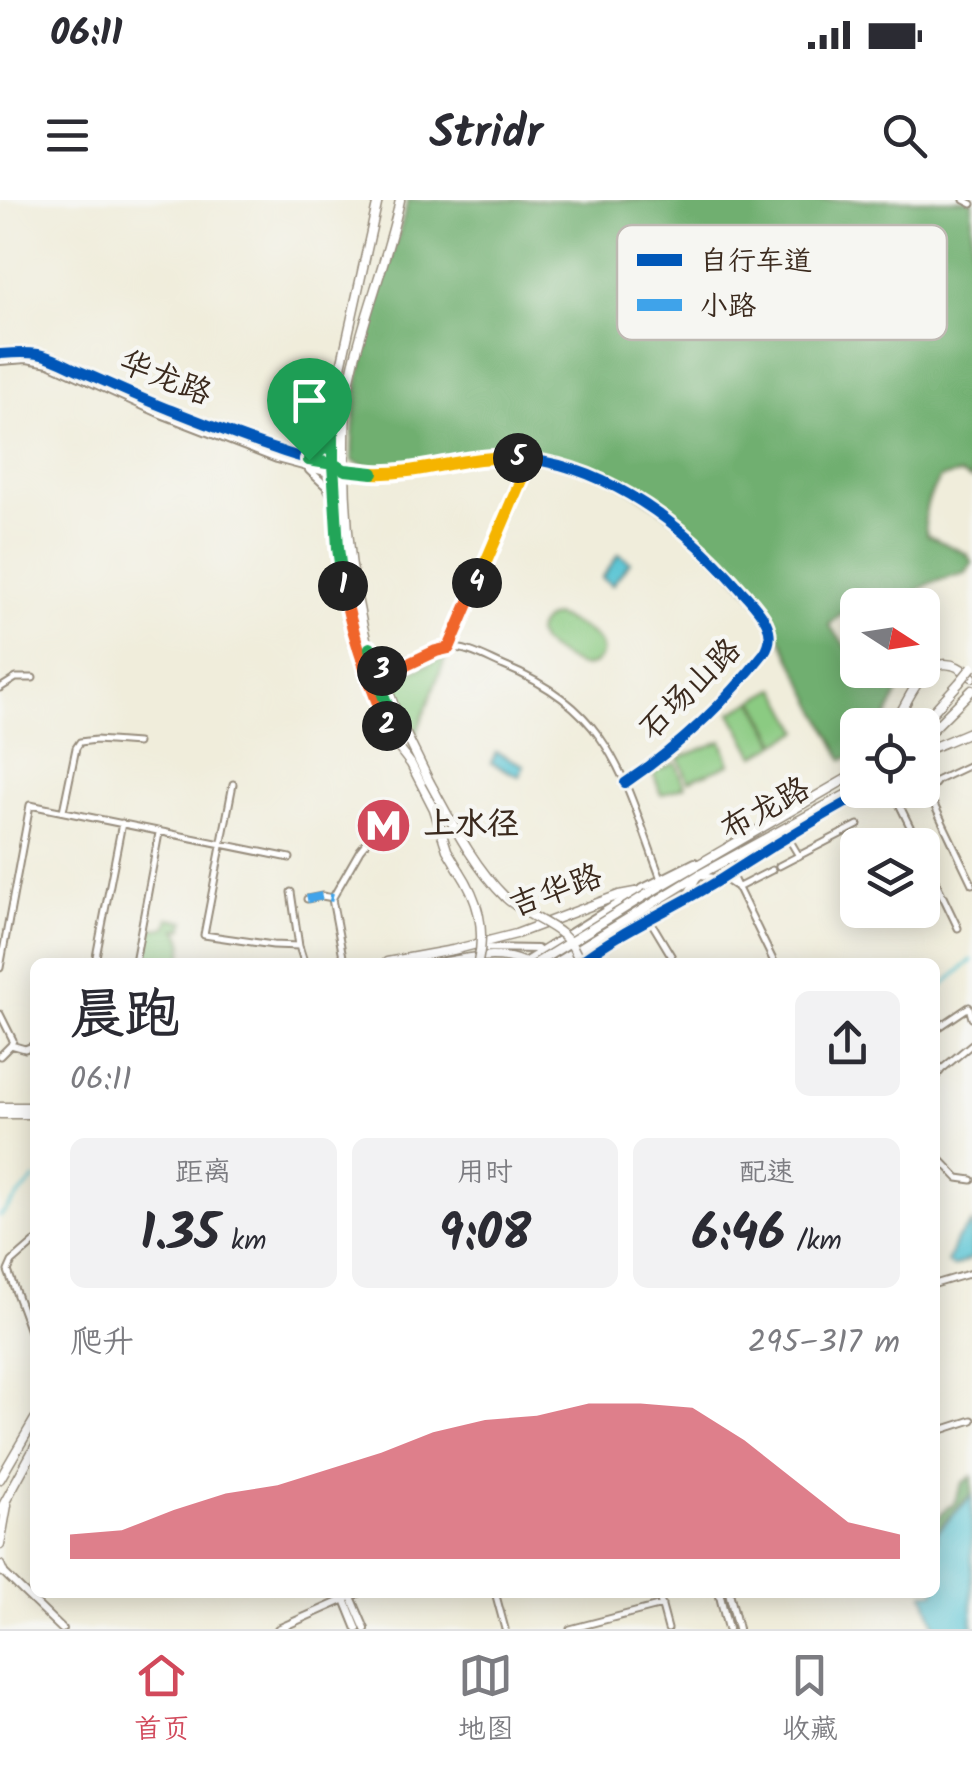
<!DOCTYPE html>
<html lang="zh">
<head>
<meta charset="utf-8">
<style>
  :root { --surface:#fff; --page:#f2f2f3; --text:#2b2b33; --muted:#7c7c81; --line:#e1e1e2; --accent:#d1495b }
  body { margin:0; font-family:Kalam,"LXGW WenKai TC",sans-serif; background:var(--page); color:var(--text); height:100vh; display:flex; flex-direction:column; font-size:38px; white-space:nowrap }
  * { box-sizing:border-box; margin:0 }
  p { font-size:32px; color:var(--muted) }
  .icon { flex:none; width:55px; height:55px; fill:none; stroke:currentColor; stroke-width:2; stroke-linecap:round; stroke-linejoin:round }
  .map { position:relative; flex:1; overflow:hidden }
  .sheet { position:absolute; left:30px; top:758px; width:910px; height:640px; display:flex; flex-direction:column; background:var(--surface); border-radius:15px; box-shadow:0 5px 25px #0003 }
  .sheet>* { flex:none }
  .needle { width:65px; rotate:102deg }
  .tools { position:absolute; left:840px; top:388px; display:grid; gap:20px }
  .tools a { display:grid; place-items:center; width:100px; height:100px; border-radius:15px; background:var(--surface); box-shadow:0 5px 25px #0003; font-size:50px }
  .pin { position:absolute; display:grid; place-items:center; width:85px; height:85px; color:#fff; margin:-102px -42px; border-radius:50% 50% 50% 0; rotate:-45deg; box-shadow:0 0 10px #0007 }
  .pin .icon { rotate:45deg }
  .km { position:absolute; width:50px; height:50px; margin:-25px; border-radius:50%; background:#222; color:#fff; font-size:28px; line-height:50px; text-align:center }
  .round { display:grid; place-items:center; flex:none; width:105px; height:105px; border-radius:15px; background:var(--page) }
  .headline { display:flex; align-items:center; justify-content:space-between; height:170px; padding:0 40px }
  h1 { font-size:55px; font-weight:800; line-height:75px }
  .stats { display:grid; grid-template-columns:repeat(3,1fr); gap:15px; height:170px; padding:10px 40px }
  .stats div { display:grid; align-content:center; border-radius:15px; background:var(--page); text-align:center }
  .stats b { font-size:50px; font-weight:800 }
  .stats small { font-size:28px; font-weight:400 }
  .stats p { font-size:28px }
  .chart { height:280px; padding:20px 40px }
  .chart p { display:flex; justify-content:space-between }
  .chart svg { width:100%; height:180px; margin-top:10px; fill:var(--accent); opacity:.7 }
  .status { display:flex; justify-content:space-between; align-items:center; height:70px; padding:0 50px; background:var(--surface); direction:ltr }
  .status svg { height:28px; fill:currentColor }
  header { display:flex; justify-content:space-between; align-items:center; height:130px; padding:0 40px; background:var(--surface); font-size:45px; font-weight:800 }
  .dock { display:flex; justify-content:space-around; align-items:center; height:140px; border-top:2px solid var(--line); background:var(--surface); font-size:28px; color:var(--muted) }
  .dock a { display:grid; justify-items:center; gap:5px }
  .dock .active { color:var(--accent) }
  .map>svg:first-child { display:block }
  .green { fill:#8bcb82; stroke:#637a50; stroke-width:2.5 }
  .forest { fill:#70af70; stroke:#566c47; stroke-width:2.5 }
  .water { fill:#5ac5d4; stroke:#4a7879; stroke-width:2.5 }
  .lines { fill:none; stroke-linecap:round; stroke-linejoin:round }
  .stream { stroke:#5ac5d4; stroke-width:2.5 }
  .street-casing { stroke:#968c7c; stroke-width:9 }
  .secondary-casing { stroke:#968c7c; stroke-width:10 }
  .primary-casing { stroke:#968c7c; stroke-width:11 }
  .street { stroke:#fff; stroke-width:5 }
  .secondary { stroke:#fff; stroke-width:6 }
  .primary { stroke:#fff; stroke-width:8 }
  .primary-bridge-casing { stroke:#968c7c; stroke-width:11; stroke-linecap:butt }
  .primary-bridge { stroke:#fff; stroke-width:8 }
  .quiet { stroke:#3fa3ea; stroke-width:8; stroke-dasharray:15 8; stroke-linecap:butt }
  .cycleway-casing { stroke:#f6f6f2; stroke-width:16 }
  .cycleway { stroke:#0057b8; stroke-width:10 }
  .split-1-casing { stroke:#fff; stroke-width:20 }
  .split-2-casing { stroke:#fff; stroke-width:20 }
  .split-3-casing { stroke:#fff; stroke-width:20 }
  .split-4-casing { stroke:#fff; stroke-width:20 }
  .split-5-casing { stroke:#fff; stroke-width:20 }
  .split-6-casing { stroke:#fff; stroke-width:20 }
  .split-7-casing { stroke:#fff; stroke-width:20 }
  .split-1 { stroke:#22a559; stroke-width:12 }
  .split-2 { stroke:#f0652b; stroke-width:12 }
  .split-3 { stroke:#22a559; stroke-width:12 }
  .split-4 { stroke:#f0652b; stroke-width:12 }
  .split-5 { stroke:#f5b400; stroke-width:12 }
  .split-6 { stroke:#f5b400; stroke-width:12 }
  .split-7 { stroke:#22a559; stroke-width:12 }
  .labels { text-anchor:middle; dominant-baseline:central; stroke-width:9; stroke-linejoin:round; paint-order:stroke }
  .street-label { font-size:32px; fill:#3b2a1e; stroke:#f6f6f2 }
  .poi-label { font-size:32px; font-weight:bold; fill:#3b2a1e; stroke:#f6f6f2; text-anchor:start }
  .key { fill:#f6f6f2; stroke:#beb9b2; stroke-width:2.5 }
  .key-label { font-size:28px; fill:#3b2a1e }
</style>
</head>
<body>
<div class="status"><b>06:11</b><svg viewBox="0 0 49 12"><path d="M0 12V9h3v3zM5 12V6h3v6zM10 12V3h3v9zM15 12V0h3v12zM26 1h20v11H26zM47 4h2v5h-2z"/></svg></div>
<header><svg class="icon" aria-label="menu" viewBox="0 0 24 24"><path d="M4 6h16M4 12h16M4 18h16"/></svg>Stridr<svg class="icon" aria-label="search" viewBox="0 0 24 24"><circle cx="10" cy="10" r="6"/><path d="M15 15l6 6"/></svg></header>
<div class="map">
<svg width="972" height="1429" viewBox="0 0 972 1429">
  <rect width="100%" height="100%" fill="#f6f6f2"/>
  <filter id="ink" filterUnits="userSpaceOnUse"><feTurbulence type="fractalNoise" baseFrequency=".01" numOctaves="2"/><feDisplacementMap in="SourceGraphic" scale="20" xChannelSelector="R" yChannelSelector="G"/><feConvolveMatrix kernelMatrix="1 2 1 2 8 2 1 2 1" color-interpolation-filters="sRGB"/></filter>
  <filter id="wash" filterUnits="userSpaceOnUse"><feTurbulence type="fractalNoise" baseFrequency=".0048" numOctaves="4" result="noise"/><feDisplacementMap in="SourceGraphic" scale="40" xChannelSelector="R" yChannelSelector="G"/><feGaussianBlur stdDeviation="2.25" result="paint"/><feColorMatrix in="noise" values="0 0 0 0 0 0 0 0 0 0 0 0 0 0 0 0 0 1.4 0 .05"/><feComposite in="paint" operator="in"/></filter>
  <g filter="url(#wash)">
    <rect width="100%" height="100%" fill="#f0eddb"/>
    <!-- green -->
    <path class="green" d="M554,416C565,419 597,434 600,445C606,460 590,470 577,465C567,460 550,452 543,444C530,432 541,419 554,416Z
      M446,456L414,540L394,489L399,477Z
      M777,488L800,531L778,543L755,500Z
      M753,501L777,544L755,556L731,513Z
      M722,541L730,564L688,581L679,558Z
      M676,563L685,586L661,595L653,572Z
      M169,718L185,721L183,729H176C186,739 184,749 180,762L153,757L154,762H145L152,728L158,729L167,727Z"/>
    <!-- forest -->
    <path class="forest" d="M408,0H972V280L960,274L940,278C928,297 921,313 927,335L967,354L972,363L966,373L931,383L901,400V405H858L857,426L842,413L829,425L854,456L857,457L858,470H901L900,488L883,525H858L857,552L843,560C827,528 810,496 794,464C786,449 779,431 769,417C757,398 740,380 724,364C663,302 588,251 498,251C458,252 388,280 354,262L352,258C353,227 355,195 361,165C372,109 394,55 408,0Z
      M972,1276V1293L935,1332V1321L948,1307L953,1305L962,1284Z"/>
    <!-- water -->
    <path class="water" d="M619,354L630,362L612,385L602,378Z
      M496,552L524,565L519,576L491,563Z
      M972,1023V1058L953,1067L947,1063L956,1040Z
      M972,1296V1429H936L924,1393L935,1392V1343L938,1339L936,1333Z"/>
    <g class="lines">
      <!-- stream -->
      <path class="stream" d="M935,792L972,760
        M0,1016L35,979"/>
    </g>
  </g>
  <g filter="url(#ink)">
    <g class="lines">
      <defs>
        <path id="street" d="M964,0L972,4
          M345,270C369,273 391,274 415,271C443,267 469,258 498,257C602,254 715,341 769,426C770,433 772,435 770,442C767,453 755,464 747,473C712,516 671,552 625,583
          M449,448L530,259
          M383,476C402,467 425,451 446,448C466,446 487,459 504,466C613,511 623,578 661,679
          M0,488L16,478H33
          M233,584L204,735L273,745L299,746
          M928,592L972,684
          M63,611L76,548L80,542L96,540L137,543
          M783,629L799,656
          M919,645L900,606L928,592L938,580L972,564
          M922,653L958,728
          M742,654L734,668L733,678L774,762
          M779,666L858,625
          M699,675L726,680L735,686
          M737,688L772,670
          M291,692L299,746L304,762
          M307,699L322,696L333,698
          M648,717L672,757L671,762
          M95,762L122,623
          M135,762L159,633
          M344,762L332,699L360,650L384,621L387,623
          M0,768L30,605L290,658
          M0,814L13,840L11,845L0,856
          M935,830L969,807L972,818
          M11,845L25,849L35,845
          M935,878L942,869L972,844
          M935,950H936
          M935,954L958,978L972,980
          M35,1042L12,1062L8,1071L35,1145
          M935,1084L972,1073
          M935,1232L972,1220
          M495,1392L505,1429
          M658,1392L668,1429
          M570,1429L662,1405"/>
        <path id="secondary" d="M0,154L27,153L51,158L167,209L279,251L335,265
          M0,161L27,159L49,163L161,214L277,259L333,274L345,270
          M309,260L324,248L332,232
          M309,270L327,287L333,298
          M478,748L537,749L549,762
          M524,762L635,692L695,662
          M574,762L595,748L687,695L698,676
          M3,1372L62,1429
          M342,1392L357,1429
          M349,1392L365,1429
          M719,1392L728,1429
          M729,1392L738,1429
          M278,1429L361,1392"/>
        <path id="primary" d="M378,0L338,180L333,216L334,298L341,376L347,413L369,486L394,542L411,564L434,609L447,650L459,670
          M370,449L377,459L399,520L429,581
          M894,525C912,494 930,439 972,477
          M921,525L959,483
          M922,540L972,490
          M395,542L400,538C362,453 346,362 345,269C345,236 344,203 352,170C365,112 388,58 400,0
          M922,552L972,531
          M649,693L858,572
          M387,762L453,750L516,734L619,695L635,692
          M445,762C470,758 498,751 522,762
          M557,762L699,675L858,588
          M0,907H35
          M0,914H35
          M0,1279L35,1219
          M0,1311L35,1247
          M0,1345L7,1305
          M0,1365L3,1372"/>
      </defs>
      <!-- street casing -->
      <use href="#street" class="street-casing"/>
      <!-- secondary casing -->
      <use href="#secondary" class="secondary-casing"/>
      <!-- primary casing -->
      <use href="#primary" class="primary-casing"/>
      <!-- street -->
      <use href="#street" class="street"/>
      <!-- secondary -->
      <use href="#secondary" class="secondary"/>
      <!-- primary -->
      <use href="#primary" class="primary"/>
      <defs>
        <path id="primary-bridge" d="M959,483L972,467
          M429,581C451,621 473,666 506,698C531,721 571,726 579,762
          M459,670C478,699 486,728 478,762
          M538,762L649,693"/>
      </defs>
      <!-- primary-bridge casing -->
      <use href="#primary-bridge" class="primary-bridge-casing"/>
      <!-- primary-bridge -->
      <use href="#primary-bridge" class="primary-bridge"/>
      <!-- quiet -->
      <path class="quiet" d="M307,699L322,696L333,698"/>
      <defs>
        <path id="cycleway" d="M0,154C13,153 25,152 38,154C53,157 67,165 80,171C111,184 140,198 171,210C206,224 242,238 278,250C299,258 322,262 343,269C381,283 426,267 463,260C574,242 670,309 740,389C756,407 781,429 764,453C724,504 679,547 625,583
          M580,762C623,729 675,708 721,679C764,651 808,624 853,599L854,601L868,594L866,590"/>
      </defs>
      <!-- cycleway casing -->
      <use href="#cycleway" class="cycleway-casing"/>
      <!-- cycleway -->
      <use href="#cycleway" class="cycleway"/>
    </g>
  </g>
  <g class="lines" filter="url(#ink)">
    <defs>
      <path id="split-1" d="M309,260L333,264L338,348L343,386"/>
      <path id="split-2" d="M343,386C352,435 368,480 387,526"/>
      <path id="split-3" d="M382,471L370,448L373,469L400,538L397,542H394L387,526"/>
      <path id="split-4" d="M382,471L383,476L436,451L449,448L477,383"/>
      <path id="split-5" d="M477,383L530,259L518,258"/>
      <path id="split-6" d="M373,273C422,275 468,254 518,258"/>
      <path id="split-7" d="M309,260L324,248L333,231V264L345,270L373,273"/>
    </defs>
    <!-- split-1 casing -->
    <use href="#split-1" class="split-1-casing"/>
    <!-- split-2 casing -->
    <use href="#split-2" class="split-2-casing"/>
    <!-- split-3 casing -->
    <use href="#split-3" class="split-3-casing"/>
    <!-- split-4 casing -->
    <use href="#split-4" class="split-4-casing"/>
    <!-- split-5 casing -->
    <use href="#split-5" class="split-5-casing"/>
    <!-- split-6 casing -->
    <use href="#split-6" class="split-6-casing"/>
    <!-- split-7 casing -->
    <use href="#split-7" class="split-7-casing"/>
    <!-- split-1 -->
    <use href="#split-1" class="split-1"/>
    <!-- split-2 -->
    <use href="#split-2" class="split-2"/>
    <!-- split-3 -->
    <use href="#split-3" class="split-3"/>
    <!-- split-4 -->
    <use href="#split-4" class="split-4"/>
    <!-- split-5 -->
    <use href="#split-5" class="split-5"/>
    <!-- split-6 -->
    <use href="#split-6" class="split-6"/>
    <!-- split-7 -->
    <use href="#split-7" class="split-7"/>
  </g>
  <!-- icons -->
  <defs>
    <symbol id="metro-disc" viewBox="-11 -11 22 22"><circle r="9.5" fill="#d1495b" stroke="#f6f6f2"/><path d="M-5.5 5V-5H-3L0 0L3-5H5.5V5H3V-.5L0 4L-3-.5V5Z" fill="#fff"/></symbol>
  </defs>
  <g fill-rule="evenodd">
    <use href="#metro-disc" x="352" y="594" width="63" height="63"/>
  </g>
  <g class="labels">
    <!-- street labels -->
    <g class="street-label">
      <text transform="translate(165 179) rotate(22)">华龙路</text>
      <text transform="translate(691 490) rotate(-45)">石场山路</text>
      <text transform="translate(766 610) rotate(-29)">布龙路</text>
      <text transform="translate(556 692) rotate(-20)">吉华路</text>
    </g>
    <!-- poi labels -->
    <g class="poi-label">
      <text x="423" y="625">上水径</text>
    </g>
  </g>
  <!-- legend -->
  <rect x="617" y="25" width="330" height="115" rx="15" class="key"/>
  <rect x="637" y="54" width="45" height="12" fill="#0057b8"/>
  <rect x="637" y="99" width="45" height="12" fill="#3fa3ea"/>
  <g class="key-label">
    <text x="700" y="70">自行车道</text>
    <text x="700" y="115">小路</text>
  </g>
</svg>
<div class="tools">
<a><svg class="needle" viewBox="-14 -14 28 28"><path d="M0-13l5 13h-10z" fill="#e53935"/><path d="M0 13l5-13h-10z" fill="#7c7c81"/></svg></a>
<a><svg class="icon" aria-label="locate" viewBox="0 0 24 24"><circle cx="12" cy="12" r="6"/><path d="M12 2v4M12 18v4M2 12h4M18 12h4"/></svg></a>
<a><svg class="icon" aria-label="layers" viewBox="0 0 24 24"><path d="M12 4l9 5-9 5-9-5zM3 14l9 5 9-5"/></svg></a>
</div>
<div class="pin" style="left:309px;top:260px;background:#1e9e55"><svg class="icon" aria-label="arrive" viewBox="0 0 24 24"><path d="M6 21V4h12l-3 4 3 4H6"/></svg></div>
<b class="km" style="left:343px;top:386px">1</b>
<b class="km" style="left:387px;top:526px">2</b>
<b class="km" style="left:382px;top:471px">3</b>
<b class="km" style="left:477px;top:383px">4</b>
<b class="km" style="left:518px;top:258px">5</b>
<section class="sheet">
<div class="headline"><div><h1>晨跑</h1><p>06:11</p></div><a class="round"><svg class="icon" aria-label="share" viewBox="0 0 24 24"><path d="M12 15V3M7 8l5-5 5 5M5 13v7h14v-7"/></svg></a></div>
<div class="stats">
<div><p>距离</p><b>1.35<small> km</small></b></div>
<div><p>用时</p><b>9:08</b></div>
<div><p>配速</p><b>6:46<small> /km</small></b></div>
</div>
<div class="chart"><p><span>爬升</span>295–317 m</p>
<svg viewBox="0 0 160 44" preserveAspectRatio="none"><path d="M0 44V38L10 37L20 32L30 28L40 26L50 22L60 18L70 13L80 10L90 9L100 6L110 6L120 7L130 15L140 25L150 35L160 38V44z"/></svg>
</div>
</section>
</div>
<nav class="dock">
<a class="active"><svg class="icon" aria-label="home" viewBox="0 0 24 24"><path d="M3 11l9-7 9 7M6 9v11h12V9"/></svg>首页</a>
<a><svg class="icon" aria-label="map" viewBox="0 0 24 24"><path d="M3 6l6-2 6 2 6-2v14l-6 2-6-2-6 2zM9 4v14M15 6v14"/></svg>地图</a>
<a><svg class="icon" aria-label="saved" viewBox="0 0 24 24"><path d="M7 4h10v16l-5-4-5 4z"/></svg>收藏</a>
</nav>
</body>
</html>
